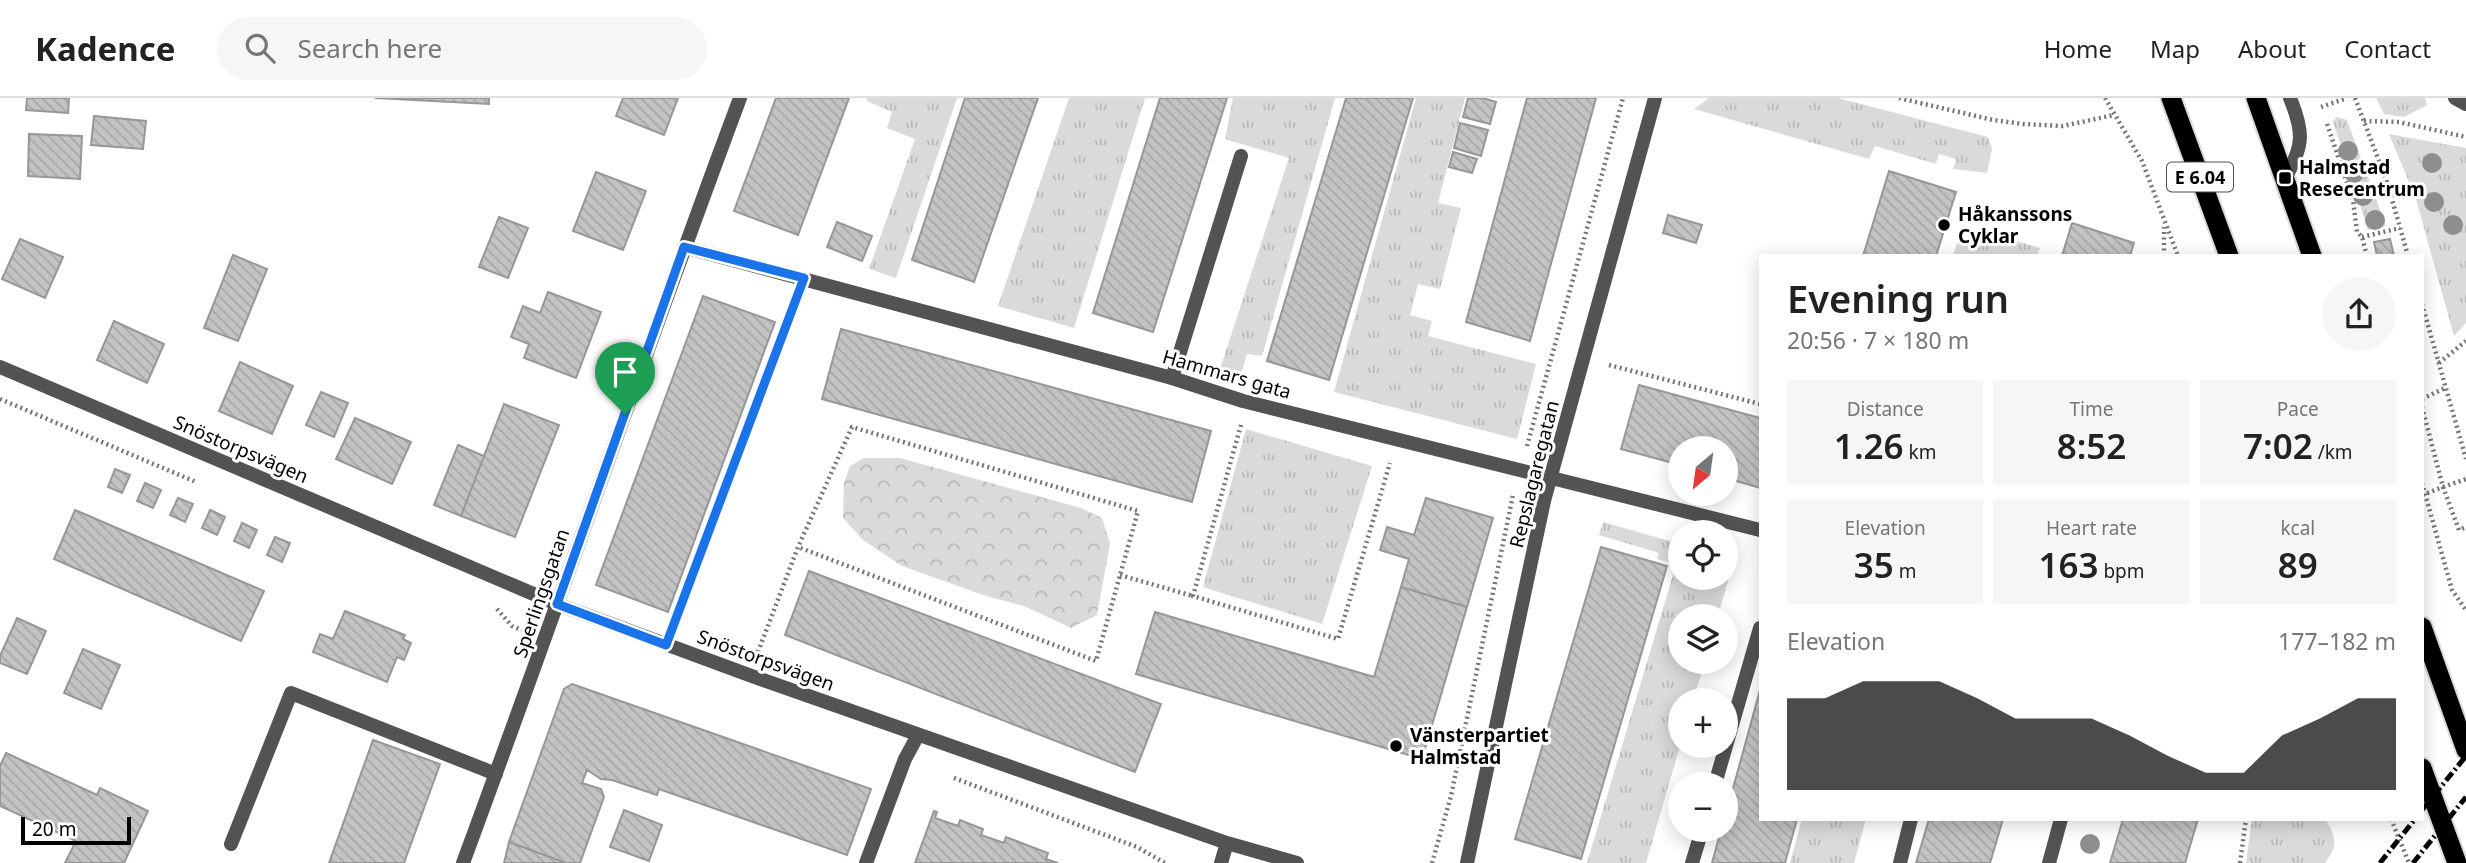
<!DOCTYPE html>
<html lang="en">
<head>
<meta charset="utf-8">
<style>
  :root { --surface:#fff; --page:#f6f6f6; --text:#222; --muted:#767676; --line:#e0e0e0; --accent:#000 }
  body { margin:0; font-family:"Noto Sans",sans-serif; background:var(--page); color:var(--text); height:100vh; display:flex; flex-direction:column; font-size:26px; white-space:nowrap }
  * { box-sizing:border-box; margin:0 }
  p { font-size:23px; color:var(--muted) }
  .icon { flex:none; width:38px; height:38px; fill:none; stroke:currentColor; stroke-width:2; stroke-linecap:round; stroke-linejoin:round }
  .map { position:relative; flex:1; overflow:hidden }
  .side { position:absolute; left:1759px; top:156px; width:665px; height:567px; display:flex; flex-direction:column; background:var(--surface); border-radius:0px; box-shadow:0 4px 18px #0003 }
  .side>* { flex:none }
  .needle { width:46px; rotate:209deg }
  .buttons { position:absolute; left:1668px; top:338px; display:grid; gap:14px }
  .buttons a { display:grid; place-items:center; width:70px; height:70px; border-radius:50%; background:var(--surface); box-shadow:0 4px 18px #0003; font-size:35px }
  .scale { position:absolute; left:21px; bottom:18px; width:110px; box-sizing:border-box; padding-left:7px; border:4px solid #000; border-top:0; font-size:19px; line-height:24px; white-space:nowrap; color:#000; -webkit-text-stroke:5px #fff; paint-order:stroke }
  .pin { position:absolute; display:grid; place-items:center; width:60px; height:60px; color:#fff; margin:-72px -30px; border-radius:50% 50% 50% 0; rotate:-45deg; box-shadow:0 0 7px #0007 }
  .pin .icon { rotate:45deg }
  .round { display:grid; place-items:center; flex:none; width:74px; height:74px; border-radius:37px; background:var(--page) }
  .overview { display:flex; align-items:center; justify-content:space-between; height:119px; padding:0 28px }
  h1 { font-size:38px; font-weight:600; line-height:52px }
  .stats { display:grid; grid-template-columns:repeat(3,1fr); gap:10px; height:119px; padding:7px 28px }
  .stats div { display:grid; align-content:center; border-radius:0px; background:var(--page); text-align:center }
  .stats b { font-size:35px; font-weight:600 }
  .stats small { font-size:19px; font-weight:400 }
  .stats p { font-size:19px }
  .chart { height:196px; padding:14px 28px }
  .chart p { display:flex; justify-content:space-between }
  .chart svg { width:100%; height:126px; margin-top:7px; fill:var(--accent); opacity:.7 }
  header { display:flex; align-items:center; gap:42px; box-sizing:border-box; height:98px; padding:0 35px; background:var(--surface); border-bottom:2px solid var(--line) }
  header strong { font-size:33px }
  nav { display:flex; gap:38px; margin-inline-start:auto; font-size:24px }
  .search { width:490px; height:63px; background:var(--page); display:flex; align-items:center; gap:18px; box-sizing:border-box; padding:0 24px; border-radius:38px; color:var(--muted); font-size:26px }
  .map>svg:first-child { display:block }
  .grass { fill:url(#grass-tufts) }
  .forest { fill:url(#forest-crowns) }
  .building { fill:url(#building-back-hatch); stroke:#979797; stroke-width:2 }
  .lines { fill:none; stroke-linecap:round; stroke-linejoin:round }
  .trunk-casing { stroke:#dbdbdb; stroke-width:23 }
  .path { stroke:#757575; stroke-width:4.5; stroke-dasharray:2 3.5; stroke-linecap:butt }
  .service { stroke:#535353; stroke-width:14 }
  .minor { stroke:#535353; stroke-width:14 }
  .trunk { stroke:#000; stroke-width:19 }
  .rail { stroke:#000; stroke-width:5; stroke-dasharray:10 3.5 2 3.5; stroke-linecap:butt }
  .path-bridge { stroke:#757575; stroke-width:4.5; stroke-dasharray:2 3.5; stroke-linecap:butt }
  .tree { fill:#8e8e8e }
  .route-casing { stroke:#fff; stroke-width:14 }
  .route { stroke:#1a73e8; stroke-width:9 }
  .poi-dot { fill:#000; stroke:#fff; stroke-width:2.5 }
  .labels { text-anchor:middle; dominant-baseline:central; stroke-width:6; stroke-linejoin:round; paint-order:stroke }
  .shield { fill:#fff; stroke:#4c4c4c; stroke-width:2 }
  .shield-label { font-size:18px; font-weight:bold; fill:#000 }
  .poi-label { font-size:19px; font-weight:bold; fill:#000; stroke:#fff; text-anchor:start }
  .street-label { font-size:19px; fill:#000; stroke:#fff }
</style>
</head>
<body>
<header>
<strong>Kadence</strong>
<div class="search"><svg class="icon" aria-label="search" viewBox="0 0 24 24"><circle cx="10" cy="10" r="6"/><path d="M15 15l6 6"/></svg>Search here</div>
<nav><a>Home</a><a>Map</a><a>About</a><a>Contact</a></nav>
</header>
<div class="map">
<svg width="2466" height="765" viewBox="0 0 2466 765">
  <defs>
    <pattern id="grass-tufts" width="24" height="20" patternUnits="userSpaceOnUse" patternTransform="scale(1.75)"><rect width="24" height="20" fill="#dadada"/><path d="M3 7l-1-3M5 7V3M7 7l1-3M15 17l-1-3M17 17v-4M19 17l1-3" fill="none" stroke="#b9b9b9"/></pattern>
    <pattern id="forest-crowns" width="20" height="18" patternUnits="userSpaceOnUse" patternTransform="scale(1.75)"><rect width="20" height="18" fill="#dadada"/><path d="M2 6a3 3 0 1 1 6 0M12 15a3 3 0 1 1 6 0" fill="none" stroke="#b9b9b9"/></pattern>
    <pattern id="building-back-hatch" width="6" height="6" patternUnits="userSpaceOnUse" patternTransform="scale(1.75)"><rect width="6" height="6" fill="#c3c3c3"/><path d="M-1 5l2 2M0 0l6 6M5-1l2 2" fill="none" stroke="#a6a6a6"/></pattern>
  </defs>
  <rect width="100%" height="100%" fill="#fff"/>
  <!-- grass -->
  <path class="grass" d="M867,0H957L896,180L869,171L915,41L887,30L892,14L867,3Z
    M1069,0H1145L1074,230L998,208Z
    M1233,0H1335L1262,258L1247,256L1241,275L1220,271L1289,60L1225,41Z
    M1416,0H1465L1438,105L1461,110L1440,191L1418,186L1410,217L1432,223L1428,238L1536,266L1517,341L1334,294Z
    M1709,0H1838L1988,39L1992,51L1987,75L1953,71L1956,61L1939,56L1936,66L1875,48L1869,61L1694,11Z
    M2376,0H2425L2427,7L2404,19L2384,16Z
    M2337,19L2347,22L2386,128L2368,132L2333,23Z
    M2389,36L2466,50V225L2454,238L2416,101Z
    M1977,131L2040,150L2037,157H1953L1957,145L1972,149Z
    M1246,331L1372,368L1322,526L1203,489Z
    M1603,424L1680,446V480H1726V459L1734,462L1718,518H1680V564H1705L1693,602H1680V648L1646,765H1587L1676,467L1657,461L1659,455L1599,437Z
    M1802,721H1866L1854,765H1790Z
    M2252,721H2325C2337,740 2338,747 2325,765H2246Z"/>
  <!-- forest -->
  <path class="forest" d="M864,360H900L1081,410L1102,420L1110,445L1097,517L1071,530L1024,508L986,498L902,468L863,442L843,420L844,385L850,368Z"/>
  <!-- building -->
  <path class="building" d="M27,0H69L68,15L26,12Z
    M375,0H489V6Z
    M623,0H678L664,37L616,18Z
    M776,0H849L798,137L734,113Z
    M965,0H1038L974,184L912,162Z
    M1160,0H1227L1153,234L1093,215Z
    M1346,0H1413L1329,282L1267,263Z
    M1468,0H1483L1496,4L1490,26L1463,19Z
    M1527,0H1596L1530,243L1466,224Z
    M94,18L146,23L143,51L91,47Z
    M1460,25L1488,32L1481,58L1454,50Z
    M29,36L82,38L80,81L28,78Z
    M1453,54L1477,61L1472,75L1449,69Z
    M1889,73L1956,94L1936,158H1863Z
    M596,74L646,93L623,152L573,133Z
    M1668,117L1702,127L1696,145L1663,135Z
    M499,119L528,130L508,180L479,169Z
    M837,124L872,138L862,163L827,149Z
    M2072,125L2134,145L2130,158H2062Z
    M20,141L63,159L45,200L2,181Z
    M2390,141L2394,158H2377L2374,144Z
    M233,157L267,171L238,243L204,230Z
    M548,194L601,214L576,280L524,260L529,246L511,239L523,208L540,215Z
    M703,198L775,224L668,514L596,487Z
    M114,223L164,246L147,285L97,262Z
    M841,231L1211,333L1192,404L822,301Z
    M240,264L293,288L272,336L219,313Z
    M1639,287L1760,320V390L1726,380V350H1680V367L1621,351Z
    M321,294L348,305L334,339L306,327Z
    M504,306L559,327L515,439L461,418Z
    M355,320L411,344L392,386L336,361Z
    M458,347L484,358L461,418L434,407Z
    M115,371L130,377L122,395L108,389Z
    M145,385L161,392L153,410L137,403Z
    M178,400L193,406L185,424L170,417Z
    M1426,400L1493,420L1467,509L1401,489L1409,461L1380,452L1387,429L1414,437Z
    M75,412L264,493L241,543L54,461Z
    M210,412L225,419L217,437L202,430Z
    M242,425L257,432L249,450L234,443Z
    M275,439L290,445L282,464L267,457Z
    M1601,449L1667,468L1581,761L1515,741Z
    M809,473L1161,606L1135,674L785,537Z
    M1401,489L1467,509L1422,661L1136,576L1155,514L1374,579Z
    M345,513L405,537L403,541L411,545L404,562L397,559L387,584L313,554L320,536L333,541Z
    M17,520L46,533L27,576L0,565V558Z
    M83,551L120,567L101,611L64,595Z
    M572,586L871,691L847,757L659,691L657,697L612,682L601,681L587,672L582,685L601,691L604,699L580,765H566L509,744L564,591Z
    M1760,592V721H1797L1785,765H1712L1721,732H1726V716Z
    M373,642L440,666L404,765H329Z
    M6,655L97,697L100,690L148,713L124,765H65L76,743L0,708V668Z
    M624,712L662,727L649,763L610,749Z
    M934,713L937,714L935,720L958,728L960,722L983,731L981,737L1004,745L1006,739L1048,755L1046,761L1058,765H915Z
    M1929,721H2003L1990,765H1916Z
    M2123,721H2198L2185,765H2110Z
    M509,744L566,765H504Z"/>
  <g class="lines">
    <defs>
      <path id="trunk" d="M2171,0L2229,158
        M2256,0L2312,158
        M2422,529L2466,652
        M2422,670L2457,765"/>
    </defs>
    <!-- trunk casing -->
    <use href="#trunk" class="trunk-casing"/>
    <!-- path -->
    <path class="path" d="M1899,0L1993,22L2023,26L2063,28L2114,17
      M2105,0L2142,63L2178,158
      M2355,0L2387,84L2408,158
      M2321,9L2347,0
      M2364,23L2399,24L2466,39
      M2327,26L2353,102L2357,134L2362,139L2367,158
      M2362,139L2400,130
      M2164,158V129
      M2422,206L2466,361
      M2439,265L2466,243
      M1609,267L1760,306
      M0,301L196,384
      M2422,301L2445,290
      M2422,309L2443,389L2459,432L2466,429
      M1241,327L1193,498L1338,541L1390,365
      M1527,348L1623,0
      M2422,385L2452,492L2466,512
      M2443,389L2466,381
      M1120,477L1193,498
      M497,511L512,528L522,532
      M675,523L795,203
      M758,554L798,449L852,329L1138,413L1096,563L798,449
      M954,680L1137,749L1165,765
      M2391,721L2409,765
      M1432,765L1451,698L1513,397
      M2240,765L2246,721"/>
    <!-- service -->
    <path class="service" d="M2455,0L2466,6
      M2285,80C2304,48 2304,34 2290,0
      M1172,280L1241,58
      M1715,686L1760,530
      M231,746L291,595L496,676
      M866,765L905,661L918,637
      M1692,765L1702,732
      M1900,765L1911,721"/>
    <!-- minor -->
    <path class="minor" d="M684,149L1172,280L1243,303L1760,432
      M0,269L557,506L749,577L1227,745L1297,765
      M463,765C557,511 645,254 740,0
      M1221,765L1227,745
      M1467,765L1544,403L1655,0
      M2049,765L2061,721"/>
    <!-- trunk -->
    <use href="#trunk" class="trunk"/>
    <!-- rail -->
    <path class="rail" d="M2422,712L2466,658
      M2380,765L2415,721
      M2413,765L2466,699"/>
    <!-- path-bridge -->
    <path class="path-bridge" d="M2422,397L2443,389"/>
  </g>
  <!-- trees -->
  <g class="tree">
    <circle cx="2348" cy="53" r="10"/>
    <circle cx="2432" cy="65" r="10"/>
    <circle cx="2354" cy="75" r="10"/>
    <circle cx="2363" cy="98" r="10"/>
    <circle cx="2434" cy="104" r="10"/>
    <circle cx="2375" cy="122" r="10"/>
    <circle cx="2453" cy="127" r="10"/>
    <circle cx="2090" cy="746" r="10"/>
  </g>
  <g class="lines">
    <defs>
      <path id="route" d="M684,149L804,180L666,547L557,506Z"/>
    </defs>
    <!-- route casing -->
    <use href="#route" class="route-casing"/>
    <!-- route -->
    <use href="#route" class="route"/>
  </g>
  <!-- markers -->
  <g class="poi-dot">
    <rect x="2278" y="73" width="14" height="14" rx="3.5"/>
    <circle cx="1944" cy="127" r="7"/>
    <circle cx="1396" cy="648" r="7"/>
  </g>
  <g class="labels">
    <!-- shield labels -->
    <rect class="shield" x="2167" y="64.5" width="66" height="29" rx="5"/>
    <g class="shield-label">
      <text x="2200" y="79">E 6.04</text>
    </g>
    <!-- poi labels -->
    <g class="poi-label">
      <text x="2299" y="69">Halmstad<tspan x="2299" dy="22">Resecentrum</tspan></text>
      <text x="1958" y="116">Håkanssons<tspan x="1958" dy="22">Cyklar</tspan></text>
      <text x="1410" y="637">Vänsterpartiet<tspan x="1410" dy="22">Halmstad</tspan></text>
    </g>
    <!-- street labels -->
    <g class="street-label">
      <text transform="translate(1227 276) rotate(16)">Hammars gata</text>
      <text transform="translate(241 351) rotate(23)">Snöstorpsvägen</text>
      <text transform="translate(1534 376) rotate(-76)">Repslagaregatan</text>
      <text transform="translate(541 495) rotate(-71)">Sperlingsgatan</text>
      <text transform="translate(766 562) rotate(20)">Snöstorpsvägen</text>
    </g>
  </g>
</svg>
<div class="buttons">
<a><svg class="needle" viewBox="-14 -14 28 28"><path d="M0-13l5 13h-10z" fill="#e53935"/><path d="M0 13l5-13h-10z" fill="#767676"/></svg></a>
<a><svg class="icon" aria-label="locate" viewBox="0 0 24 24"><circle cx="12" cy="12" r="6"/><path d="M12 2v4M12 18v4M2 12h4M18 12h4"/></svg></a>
<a><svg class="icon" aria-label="layers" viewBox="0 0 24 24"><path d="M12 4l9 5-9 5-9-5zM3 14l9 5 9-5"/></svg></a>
<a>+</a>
<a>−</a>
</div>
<div class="scale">20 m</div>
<div class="pin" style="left:625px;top:316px;background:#1e9e55"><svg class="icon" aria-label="arrive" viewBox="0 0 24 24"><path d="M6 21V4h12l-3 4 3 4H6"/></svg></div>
<section class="side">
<div class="overview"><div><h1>Evening run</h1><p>20:56 · 7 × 180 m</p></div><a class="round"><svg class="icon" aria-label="share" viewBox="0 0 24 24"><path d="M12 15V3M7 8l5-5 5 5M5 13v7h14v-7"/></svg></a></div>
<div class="stats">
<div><p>Distance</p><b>1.26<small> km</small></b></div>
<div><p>Time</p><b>8:52</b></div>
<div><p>Pace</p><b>7:02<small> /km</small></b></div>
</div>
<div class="stats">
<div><p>Elevation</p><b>35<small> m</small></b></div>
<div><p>Heart rate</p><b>163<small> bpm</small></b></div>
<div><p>kcal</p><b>89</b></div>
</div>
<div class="chart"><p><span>Elevation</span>177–182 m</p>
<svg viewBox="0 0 160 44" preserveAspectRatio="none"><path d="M0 44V12L10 12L20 6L30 6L40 6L50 12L60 19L70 19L80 19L90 25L100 32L110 38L120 38L130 25L140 19L150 12L160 12V44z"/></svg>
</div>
</section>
</div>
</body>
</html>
